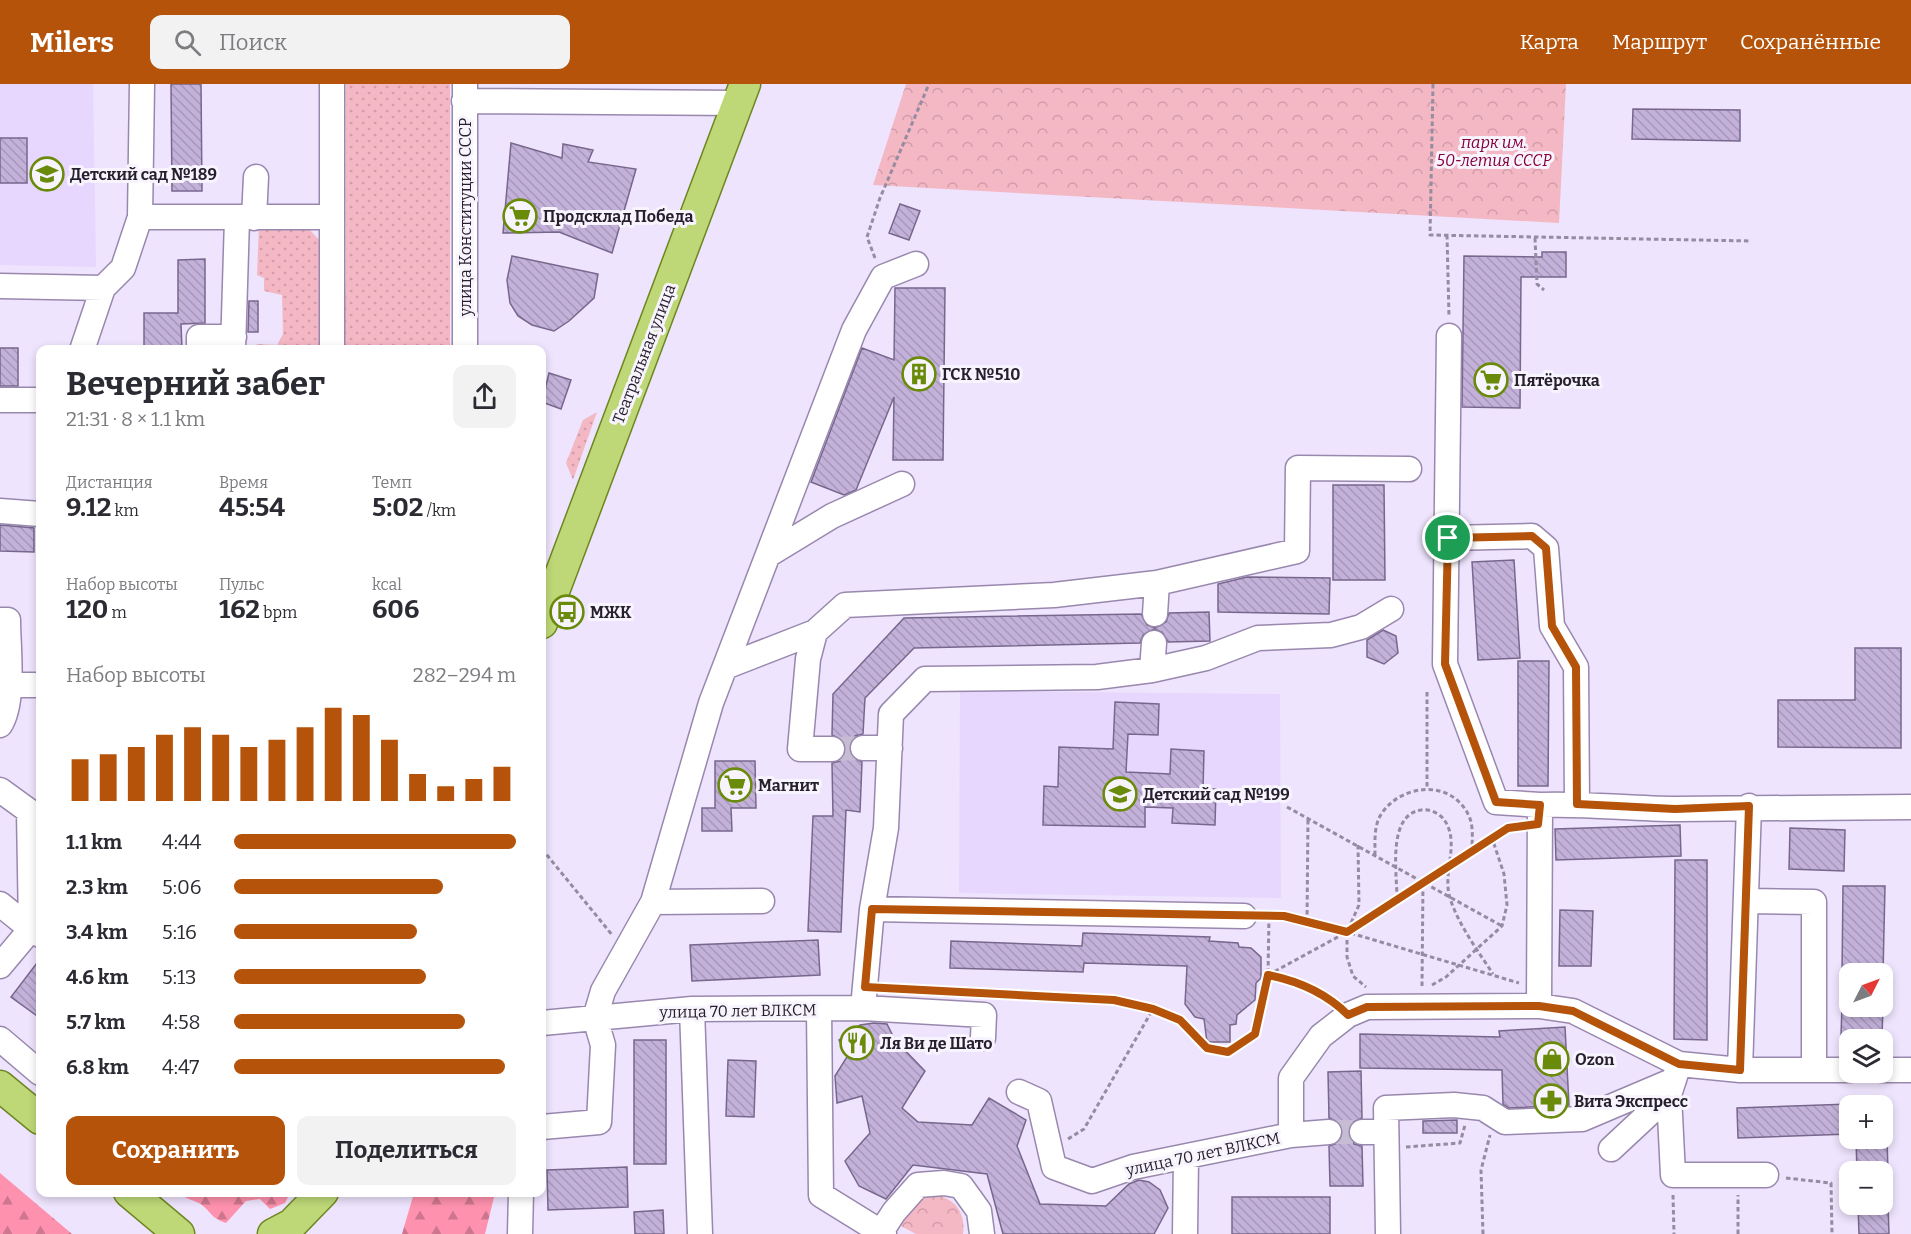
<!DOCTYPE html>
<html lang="ru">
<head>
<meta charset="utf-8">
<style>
  :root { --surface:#fff; --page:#f2f2f3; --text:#2b2b33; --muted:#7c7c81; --accent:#b45309 }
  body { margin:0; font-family:Bitter,serif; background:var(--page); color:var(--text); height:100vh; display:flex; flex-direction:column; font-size:22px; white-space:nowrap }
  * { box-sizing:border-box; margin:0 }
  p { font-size:20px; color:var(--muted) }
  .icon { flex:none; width:33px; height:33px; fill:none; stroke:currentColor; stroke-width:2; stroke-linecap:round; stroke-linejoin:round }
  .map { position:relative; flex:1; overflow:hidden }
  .sheet { position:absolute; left:36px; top:261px; width:510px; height:852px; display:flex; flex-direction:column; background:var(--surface); border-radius:12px; box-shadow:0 3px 9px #0003 }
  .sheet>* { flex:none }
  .needle { width:39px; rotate:48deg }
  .fabs { position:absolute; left:1839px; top:879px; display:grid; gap:12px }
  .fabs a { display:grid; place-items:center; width:54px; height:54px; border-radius:12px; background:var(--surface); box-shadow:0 3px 9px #0003; font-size:30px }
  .pin { position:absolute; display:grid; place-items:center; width:51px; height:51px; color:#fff; margin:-26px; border:3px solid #fff; border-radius:50%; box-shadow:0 2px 6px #0007 }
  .round { display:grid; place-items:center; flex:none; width:63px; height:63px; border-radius:12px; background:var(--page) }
  .summary { display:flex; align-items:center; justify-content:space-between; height:102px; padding:0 30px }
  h1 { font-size:33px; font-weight:700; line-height:45px }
  .metrics { display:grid; grid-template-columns:repeat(3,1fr); gap:9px; height:102px; padding:6px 30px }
  .metrics div { display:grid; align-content:center }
  .metrics b { font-size:26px; font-weight:700 }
  .metrics small { font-size:16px; font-weight:400 }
  .metrics p { font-size:16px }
  .chart { height:168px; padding:12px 30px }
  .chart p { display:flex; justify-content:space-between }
  .chart svg { width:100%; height:108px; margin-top:6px; stroke:var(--accent); stroke-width:6 }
  .action { display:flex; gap:12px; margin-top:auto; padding:12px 30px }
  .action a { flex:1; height:69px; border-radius:12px; background:var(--accent); color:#fff; font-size:24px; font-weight:700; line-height:69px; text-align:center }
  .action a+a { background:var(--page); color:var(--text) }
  ul { padding:0 30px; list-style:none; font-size:20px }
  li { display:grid; grid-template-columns:96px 72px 1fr; align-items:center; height:45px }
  li i { height:15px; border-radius:8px; background:var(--accent) }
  header { display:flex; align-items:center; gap:36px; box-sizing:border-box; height:84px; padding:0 30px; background:var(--accent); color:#fff }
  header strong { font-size:28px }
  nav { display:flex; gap:33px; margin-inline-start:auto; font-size:21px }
  .search { width:420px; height:54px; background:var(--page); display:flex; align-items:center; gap:15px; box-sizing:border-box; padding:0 21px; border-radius:12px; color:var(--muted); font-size:22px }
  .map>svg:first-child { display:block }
  .built { fill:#e7d6fd }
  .grass { fill:url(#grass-dots) }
  .forest { fill:url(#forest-firs) }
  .park { fill:url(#park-crowns) }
  .building { fill:url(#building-back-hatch); stroke:#77678c; stroke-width:1.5 }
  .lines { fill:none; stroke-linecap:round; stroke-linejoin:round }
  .minor-tunnel { stroke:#c6bdd4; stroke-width:24; stroke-dasharray:24 12; stroke-linecap:butt }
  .minor-casing { stroke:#9988ae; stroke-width:27 }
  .major-casing { stroke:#6d8622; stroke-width:33 }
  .path { stroke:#958ca1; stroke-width:3; stroke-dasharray:4.5 3; stroke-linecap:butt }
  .minor { stroke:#fff; stroke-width:24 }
  .major { stroke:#bed877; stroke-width:30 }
  .route-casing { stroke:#fff; stroke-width:12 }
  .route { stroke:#b45309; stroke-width:8 }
  .labels { text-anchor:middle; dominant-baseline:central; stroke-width:6; stroke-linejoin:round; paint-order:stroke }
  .park-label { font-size:16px; font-style:italic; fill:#84003b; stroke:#f8f4fd }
  .poi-label { font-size:16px; font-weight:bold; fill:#261f2e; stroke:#f8f4fd; text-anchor:start }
  .street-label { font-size:16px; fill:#261f2e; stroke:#f8f4fd }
</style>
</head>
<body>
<header>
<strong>Milers</strong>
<div class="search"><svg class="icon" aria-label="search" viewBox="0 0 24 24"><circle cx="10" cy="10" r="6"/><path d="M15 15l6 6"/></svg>Поиск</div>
<nav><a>Карта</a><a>Маршрут</a><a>Сохранённые</a></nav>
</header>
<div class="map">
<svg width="1911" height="1150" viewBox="0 0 1911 1150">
  <defs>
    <pattern id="grass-dots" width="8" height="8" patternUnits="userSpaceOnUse" patternTransform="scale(1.5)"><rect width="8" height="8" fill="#f4b7c4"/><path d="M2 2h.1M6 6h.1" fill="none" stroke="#d19da9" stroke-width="1.8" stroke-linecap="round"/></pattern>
    <pattern id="forest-firs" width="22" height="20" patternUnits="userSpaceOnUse" patternTransform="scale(1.5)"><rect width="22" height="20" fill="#fe91ad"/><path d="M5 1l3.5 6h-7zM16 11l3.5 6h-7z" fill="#cd768d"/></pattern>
    <pattern id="park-crowns" width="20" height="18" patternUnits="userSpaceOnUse" patternTransform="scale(1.5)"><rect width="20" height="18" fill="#f4b7c4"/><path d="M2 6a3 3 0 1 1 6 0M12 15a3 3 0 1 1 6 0" fill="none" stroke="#d19da9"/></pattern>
    <pattern id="building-back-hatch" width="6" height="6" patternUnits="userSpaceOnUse" patternTransform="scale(1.5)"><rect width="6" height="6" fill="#c3b1da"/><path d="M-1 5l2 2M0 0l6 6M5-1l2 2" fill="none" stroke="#a798bb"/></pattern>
  </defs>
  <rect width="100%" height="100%" fill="#eee4fd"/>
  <!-- built -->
  <path class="built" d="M0,0H93L96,183L0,181Z
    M960,607L1280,610L1281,814L959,809Z"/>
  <!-- grass -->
  <path class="grass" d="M346,0H450V265L343,266L346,196Z
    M259,140L310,146L322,159V265L253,266L257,260L277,261L283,250L282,211L264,207V194L257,191Z
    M597,328L573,396L566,379L583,336Z"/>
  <!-- forest -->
  <path class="forest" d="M0,1089L72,1150H0Z
    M180,1109H290L285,1119L270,1125L260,1115L246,1117L226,1139C210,1133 214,1131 202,1121C195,1116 186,1116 180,1109Z
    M414,1109H495L485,1150H402Z"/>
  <!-- park -->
  <path class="park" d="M906,0H1566L1559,139L873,101Z
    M934,1110C955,1115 966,1128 963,1150H916L901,1142C909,1125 915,1114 934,1110Z"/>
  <!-- building -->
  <path class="building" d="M171,0H201L202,107H172Z
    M1633,25L1740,26V57L1632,55Z
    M0,54H27V99H0Z
    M511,59L562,74L563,60L593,66L588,78L636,85L612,169L559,148L503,149Z
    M900,120L920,127L909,156L889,149Z
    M1542,168H1566V193H1521L1520,324L1462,323L1464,172L1542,173Z
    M512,172L598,190L594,214L569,237L554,247L532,241L518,232L510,219L507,196Z
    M205,175V239L181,240L182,266H144V229H178V176Z
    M895,204H945L943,376H893L894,313L856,406L844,411L811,398L862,264L894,276Z
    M249,217H258V248H248Z
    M0,264H18V302H0Z
    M549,289L571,296L561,325L542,318Z
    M1333,401H1384L1385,496H1333Z
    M0,441L34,444V468L0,467Z
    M1514,476L1520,574L1478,576L1472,478Z
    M1247,493L1330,494L1329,530L1218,528V500Z
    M1209,528L1210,557L1168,558L1162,548L1154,545L1143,551L1140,559L914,564L865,614L863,650L855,652L849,663L851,672L862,678L860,728L846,726L841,848L808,847L813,732H833L832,679L840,677L846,666L844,657L832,651L833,610L904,534L1141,530L1147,541L1155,544L1166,538L1169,529Z
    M1383,546L1396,552L1398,569L1384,580L1367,573V556Z
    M1855,564H1901V664L1778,663V616H1855Z
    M1518,577H1549L1548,702H1518Z
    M1115,618L1159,620L1158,651L1128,650L1126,688L1170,690L1171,665L1204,667L1203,705H1216L1215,741L1172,739L1173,724L1145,723V743L1043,741L1044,702L1058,703L1059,663L1113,665Z
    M715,677H755L756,724H731L732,747H702V724H715Z
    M1680,741L1681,772L1556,776L1555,745Z
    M1790,744L1845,746L1844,787L1789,785Z
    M1675,776H1707V956L1674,955Z
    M1843,802H1885L1883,890H1842Z
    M1560,826L1593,827L1591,882H1559Z
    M1083,849L1210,853L1209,857L1238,859L1239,863L1251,864L1261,873V894L1256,899L1255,916L1237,931L1236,940L1230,941V958H1207L1204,935L1195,933L1185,920L1187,882L1084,879L1083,888L950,884L951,857L1082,862Z
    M818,856L820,891L692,897L690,861Z
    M40,875V934L11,913Z
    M1842,922H1883L1882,952L1841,951Z
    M874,939L887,940L895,956L925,987L902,1024L918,1038L972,1041L989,1014L1026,1036L1017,1062L1040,1120L1106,1122L1129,1100L1139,1096L1149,1098L1160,1106L1168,1124L1154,1150H1003L987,1090L913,1081L886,1115L859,1102L845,1077L870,1049L862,1012L837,1019L835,992L847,973L839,956L860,941Z
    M1565,943L1569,1021L1509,1024L1503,1020L1502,986L1360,984V950L1500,953L1499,947Z
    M634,956H666V1080H634Z
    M728,976L756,977L754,1033L726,1032Z
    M1361,987L1362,1034L1350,1040L1348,1049L1354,1060L1362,1062L1363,1102H1330L1329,1062L1338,1059L1343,1047L1340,1039L1329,1034L1328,988Z
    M1850,1020V1050L1738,1054L1737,1024Z
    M1457,1036V1049H1423V1037Z
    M1856,1054H1887L1888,1088H1857Z
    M627,1083L628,1123L548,1126L547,1086Z
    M1232,1113H1330V1150H1232Z
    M1858,1120H1888L1889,1150H1859Z
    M663,1126L664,1150H635L634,1128Z"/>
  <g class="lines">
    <!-- minor-tunnel -->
    <path class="minor-tunnel" d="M832,665L863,664
      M1329,1048H1362"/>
    <defs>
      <path id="minor" d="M142,0L140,133H332
        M464,17L738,19
        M254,134L256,93
        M0,202L103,204
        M1449,252L1445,580L1496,718L1540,721L1539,922
        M82,266L103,204L123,184L140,133
        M199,266V253H234
        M233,266L237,135
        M332,266V0
        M465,266V0
        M0,316H40
        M0,427L40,430
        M1448,454L1532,452L1546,464L1552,542L1576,583L1577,720
        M768,471L832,432L902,400
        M1155,530L1157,499
        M0,536H8C8,564 15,618 0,641
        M725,583L815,548
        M1152,586L1154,559
        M8,601H40
        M863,664H890
        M832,665H800L808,575L815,548L845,521L1054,511L1157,499L1297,467L1298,384L1409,385
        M0,706L29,727L40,731
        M1540,721C1586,719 1631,725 1677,725C1755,724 1833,723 1911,723
        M29,727L31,845
        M1748,817L1814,818V985
        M653,818L762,817
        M0,820L31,845
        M872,825L886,744L891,630L925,595L1097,593L1152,586L1206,574L1258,554L1331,551L1361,543L1391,525
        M0,882L31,845L40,851
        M863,924L872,825L1244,832
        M692,925L700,1150
        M819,925L821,1111L884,1150
        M542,939L692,925L863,924L984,931L983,954
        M0,955L40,989
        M1677,986L1669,1011L1673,1091H1766
        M1740,986L1749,722
        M1882,986H1911
        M1019,1008L1039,1017L1054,1083L1092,1097L1133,1083L1291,1051V994L1321,952L1348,931L1367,923L1539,922L1573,927L1679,980L1740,986H1850
        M542,1043L599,1038L603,961L595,934L603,907L653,818L711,619L854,246L883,193L916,180
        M1362,1048H1386
        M1291,1051L1329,1048
        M1611,1065L1669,1011
        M881,1148L894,1128L918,1101L944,1099L961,1102L979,1127L982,1150
        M520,1150L521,1108
        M1185,1150L1186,1074
        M1388,1150L1386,1024L1454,1021L1483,1024L1505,1038L1582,1035L1674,996"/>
      <path id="major" d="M542,539L745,0
        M0,1002L40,1035
        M129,1108L179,1150
        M273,1150L292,1140L323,1108"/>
    </defs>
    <!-- minor casing -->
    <use href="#minor" class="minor-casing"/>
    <!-- major casing -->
    <use href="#major" class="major-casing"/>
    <!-- path -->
    <path class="path" d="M1433,0L1430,151L1751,157
      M1447,151L1449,233
      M1535,154L1537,200L1544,206
      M875,174L867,153L880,114L929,0
      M1427,608V705
      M1287,723L1502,842
      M1358,761L1359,821L1347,848V873L1353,892L1366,903
      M542,765L613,852
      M1375,771C1375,759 1374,745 1379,734C1396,701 1449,693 1468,730C1474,741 1472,755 1472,767
      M1397,815C1397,789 1387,731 1421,726C1429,724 1441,730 1445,737C1460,760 1442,789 1450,814C1458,840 1478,867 1493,890
      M1263,832H1284L1347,848L1519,899
      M1269,832L1268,891L1292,896L1333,917
      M1307,838L1308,734
      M1432,901L1446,893L1502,842L1507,821L1504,790L1492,754
      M1422,902L1423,798
      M984,909L1115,917L1153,925L1180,936L1207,964L1228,968L1255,950L1268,891L1347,848L1508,744L1519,742
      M1068,1055L1084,1045L1153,925
      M1406,1063L1460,1059L1465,1041
      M1786,1094L1831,1099L1832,1150
      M1673,1111L1674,1150
      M1483,1150L1481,1086L1490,1051
      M1738,1150V1111"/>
    <!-- minor -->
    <use href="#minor" class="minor"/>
    <!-- major -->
    <use href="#major" class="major"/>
  </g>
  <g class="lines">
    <defs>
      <path id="route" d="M1532,452L1546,464L1552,542L1576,583L1577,720L1675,725L1749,722L1740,986L1679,980L1573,927L1539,922L1367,923L1348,931C1326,909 1298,897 1268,891L1255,950L1228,968L1207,964L1180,936L1153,925L1114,916L865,903L872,825L1284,832L1347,848L1508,744L1538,740L1540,721L1496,718L1445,580L1448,454Z"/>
    </defs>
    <!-- route casing -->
    <use href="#route" class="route-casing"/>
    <!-- route -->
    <use href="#route" class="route"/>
  </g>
  <!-- icons -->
  <defs>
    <symbol id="school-ring" viewBox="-11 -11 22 22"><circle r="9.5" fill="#f8f4fd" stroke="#6a8a09" stroke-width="1.5"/><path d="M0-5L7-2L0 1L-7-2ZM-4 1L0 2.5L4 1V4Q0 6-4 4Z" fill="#6a8a09"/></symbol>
    <symbol id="supermarket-ring" viewBox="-11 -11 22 22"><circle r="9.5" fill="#f8f4fd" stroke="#6a8a09" stroke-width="1.5"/><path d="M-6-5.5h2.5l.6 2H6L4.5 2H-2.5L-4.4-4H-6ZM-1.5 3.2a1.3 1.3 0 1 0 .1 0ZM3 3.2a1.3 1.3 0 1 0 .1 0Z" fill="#6a8a09"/></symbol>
    <symbol id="building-ring" viewBox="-11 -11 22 22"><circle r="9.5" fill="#f8f4fd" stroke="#6a8a09" stroke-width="1.5"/><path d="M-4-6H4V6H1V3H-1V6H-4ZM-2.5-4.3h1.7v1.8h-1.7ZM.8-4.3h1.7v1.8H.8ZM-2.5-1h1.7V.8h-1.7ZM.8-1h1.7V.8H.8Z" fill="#6a8a09"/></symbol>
    <symbol id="bus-ring" viewBox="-11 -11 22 22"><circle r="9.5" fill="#f8f4fd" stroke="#6a8a09" stroke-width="1.5"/><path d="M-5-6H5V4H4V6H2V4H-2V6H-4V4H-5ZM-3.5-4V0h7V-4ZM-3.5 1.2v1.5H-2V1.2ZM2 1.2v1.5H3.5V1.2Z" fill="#6a8a09"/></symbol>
    <symbol id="restaurant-ring" viewBox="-11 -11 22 22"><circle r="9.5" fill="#f8f4fd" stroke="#6a8a09" stroke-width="1.5"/><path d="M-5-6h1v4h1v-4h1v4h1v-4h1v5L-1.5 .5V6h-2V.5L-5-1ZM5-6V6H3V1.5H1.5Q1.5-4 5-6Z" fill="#6a8a09"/></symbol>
    <symbol id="shop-ring" viewBox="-11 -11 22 22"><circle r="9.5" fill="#f8f4fd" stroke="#6a8a09" stroke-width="1.5"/><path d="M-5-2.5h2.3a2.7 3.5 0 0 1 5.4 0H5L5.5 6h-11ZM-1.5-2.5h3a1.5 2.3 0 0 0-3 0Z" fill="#6a8a09"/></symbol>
    <symbol id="pharmacy-ring" viewBox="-11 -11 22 22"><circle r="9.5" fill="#f8f4fd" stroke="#6a8a09" stroke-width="1.5"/><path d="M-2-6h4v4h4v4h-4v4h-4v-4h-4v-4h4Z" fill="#6a8a09"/></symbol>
  </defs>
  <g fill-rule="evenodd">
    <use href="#school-ring" x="28" y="71" width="38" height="38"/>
    <use href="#supermarket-ring" x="501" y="113" width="38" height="38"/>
    <use href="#building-ring" x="900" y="271" width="38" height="38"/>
    <use href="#supermarket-ring" x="1472" y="277" width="38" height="38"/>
    <use href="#bus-ring" x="548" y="509" width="38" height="38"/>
    <use href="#supermarket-ring" x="716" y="682" width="38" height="38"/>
    <use href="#school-ring" x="1101" y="691" width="38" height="38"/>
    <use href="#restaurant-ring" x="838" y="940" width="38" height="38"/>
    <use href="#shop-ring" x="1533" y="956" width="38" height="38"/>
    <use href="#pharmacy-ring" x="1532" y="998" width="38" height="38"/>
  </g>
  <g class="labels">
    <!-- park labels -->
    <g class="park-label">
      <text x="1494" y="58">парк им.<tspan x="1494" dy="18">50-летия СССР</tspan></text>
    </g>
    <!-- poi labels -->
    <g class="poi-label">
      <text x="70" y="90">Детский сад №189</text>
      <text x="543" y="132">Продсклад Победа</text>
      <text x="942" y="290">ГСК №510</text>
      <text x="1514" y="296">Пятёрочка</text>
      <text x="590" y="528">МЖК</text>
      <text x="758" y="701">Магнит</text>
      <text x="1143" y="710">Детский сад №199</text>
      <text x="880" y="959">Ля Ви де Шато</text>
      <text x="1575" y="975">Ozon</text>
      <text x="1574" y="1017">Вита Экспресс</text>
    </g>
    <!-- street labels -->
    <g class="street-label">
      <text transform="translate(465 133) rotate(-90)">улица Конституции СССР</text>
      <text transform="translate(644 270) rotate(-69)">Театральная улица</text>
      <text transform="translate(738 927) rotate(-1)">улица 70 лет ВЛКСМ</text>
      <text transform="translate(1203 1070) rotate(-12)">улица 70 лет ВЛКСМ</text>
    </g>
  </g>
</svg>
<div class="fabs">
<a><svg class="needle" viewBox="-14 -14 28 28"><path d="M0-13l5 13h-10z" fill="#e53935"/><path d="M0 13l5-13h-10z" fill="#7c7c81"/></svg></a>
<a><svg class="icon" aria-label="layers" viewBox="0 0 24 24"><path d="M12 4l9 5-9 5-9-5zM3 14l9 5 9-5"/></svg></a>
<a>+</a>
<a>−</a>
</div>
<div class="pin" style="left:1448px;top:454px;background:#1e9e55"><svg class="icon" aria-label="arrive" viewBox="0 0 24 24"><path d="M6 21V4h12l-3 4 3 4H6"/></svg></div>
<section class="sheet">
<div class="summary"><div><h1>Вечерний забег</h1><p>21:31 · 8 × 1.1 km</p></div><a class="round"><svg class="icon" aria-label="share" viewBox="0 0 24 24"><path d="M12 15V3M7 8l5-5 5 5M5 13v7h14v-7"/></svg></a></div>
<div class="metrics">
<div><p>Дистанция</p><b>9.12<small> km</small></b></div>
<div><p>Время</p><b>45:54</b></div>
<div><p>Темп</p><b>5:02<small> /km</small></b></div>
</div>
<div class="metrics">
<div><p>Набор высоты</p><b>120<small> m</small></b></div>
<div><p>Пульс</p><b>162<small> bpm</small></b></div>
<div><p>kcal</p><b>606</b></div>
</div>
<div class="chart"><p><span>Набор высоты</span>282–294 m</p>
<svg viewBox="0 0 160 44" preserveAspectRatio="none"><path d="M5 44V27M15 44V25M25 44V22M35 44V17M45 44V14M55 44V17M65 44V22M75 44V19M85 44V14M95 44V6M105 44V9M115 44V19M125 44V33M135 44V38M145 44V35M155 44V30"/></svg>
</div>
<ul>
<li><b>1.1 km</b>4:44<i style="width:100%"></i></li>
<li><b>2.3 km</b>5:06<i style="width:74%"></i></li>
<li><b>3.4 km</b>5:16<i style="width:65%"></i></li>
<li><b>4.6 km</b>5:13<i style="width:68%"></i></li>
<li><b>5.7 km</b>4:58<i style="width:82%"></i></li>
<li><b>6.8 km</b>4:47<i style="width:96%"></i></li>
</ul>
<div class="action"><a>Сохранить</a><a>Поделиться</a></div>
</section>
</div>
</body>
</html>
